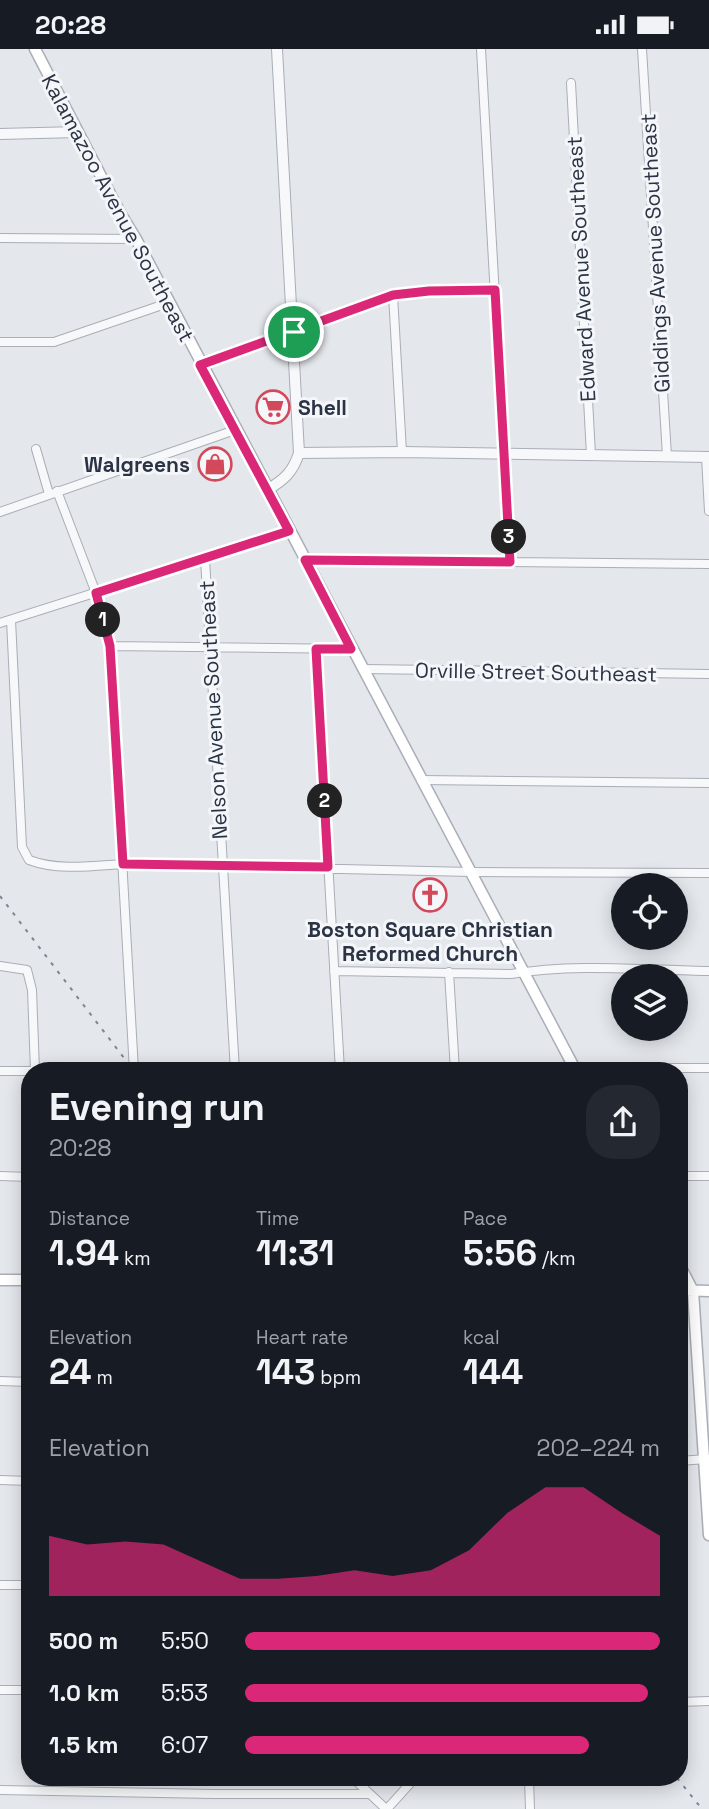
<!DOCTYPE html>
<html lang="en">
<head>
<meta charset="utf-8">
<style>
  :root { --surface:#171b24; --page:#242831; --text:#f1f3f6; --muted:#9ea1a6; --accent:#db2777 }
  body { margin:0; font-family:"Space Grotesk",sans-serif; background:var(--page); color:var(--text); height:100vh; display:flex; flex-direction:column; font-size:26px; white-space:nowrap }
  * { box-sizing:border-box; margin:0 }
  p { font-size:23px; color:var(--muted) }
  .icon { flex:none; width:38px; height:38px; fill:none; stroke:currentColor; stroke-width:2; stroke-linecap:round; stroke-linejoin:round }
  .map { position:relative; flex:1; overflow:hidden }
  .sheet { position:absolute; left:21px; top:1013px; width:667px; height:724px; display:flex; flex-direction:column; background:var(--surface); border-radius:28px; box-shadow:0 4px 18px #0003 }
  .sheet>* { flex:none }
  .buttons { position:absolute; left:611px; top:824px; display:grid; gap:14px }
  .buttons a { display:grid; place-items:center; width:77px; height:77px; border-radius:50%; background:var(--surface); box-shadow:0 4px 18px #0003; font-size:35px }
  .pin { position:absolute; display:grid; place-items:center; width:60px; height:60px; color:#fff; margin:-30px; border:4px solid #fff; border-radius:50%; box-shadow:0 2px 7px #0007 }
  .km { position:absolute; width:35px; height:35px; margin:-18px; border-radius:50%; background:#222; color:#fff; font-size:19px; line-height:35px; text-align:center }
  .round { display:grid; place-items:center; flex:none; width:74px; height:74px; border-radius:28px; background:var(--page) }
  .overview { display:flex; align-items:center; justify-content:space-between; height:119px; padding:0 28px }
  h1 { font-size:38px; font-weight:600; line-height:52px }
  .figures { display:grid; grid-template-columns:repeat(3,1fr); gap:10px; height:119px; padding:7px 28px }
  .figures div { display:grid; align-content:center }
  .figures b { font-size:35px; font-weight:600 }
  .figures small { font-size:19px; font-weight:400 }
  .figures p { font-size:19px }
  .chart { height:196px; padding:14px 28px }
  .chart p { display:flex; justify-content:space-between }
  .chart svg { width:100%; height:126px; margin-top:7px; fill:var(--accent); opacity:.7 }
  ul { padding:0 28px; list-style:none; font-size:23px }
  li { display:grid; grid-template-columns:112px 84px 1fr; align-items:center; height:52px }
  li i { height:18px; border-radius:9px; background:var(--accent) }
  .status { display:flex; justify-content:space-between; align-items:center; height:49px; padding:0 35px; background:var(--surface); direction:ltr }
  .status svg { height:19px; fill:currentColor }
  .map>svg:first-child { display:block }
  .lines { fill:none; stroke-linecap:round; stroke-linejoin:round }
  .minor-casing { stroke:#a9aeb7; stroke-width:10 }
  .tertiary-casing { stroke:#a9aeb7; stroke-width:12 }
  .secondary-casing { stroke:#a9aeb7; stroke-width:13 }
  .minor { stroke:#f7f8fa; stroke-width:8 }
  .tertiary { stroke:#f7f8fa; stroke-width:10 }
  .secondary { stroke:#fff; stroke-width:10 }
  .rail { stroke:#7d8696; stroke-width:2; stroke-dasharray:3.5 7; stroke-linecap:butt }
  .route-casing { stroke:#fff; stroke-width:14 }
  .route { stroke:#db2777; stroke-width:9 }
  .labels { text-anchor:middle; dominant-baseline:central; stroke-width:6; stroke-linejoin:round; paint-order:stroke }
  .street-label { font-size:21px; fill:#2b3445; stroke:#f4f6f9 }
  .poi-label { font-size:21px; font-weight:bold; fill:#2b3445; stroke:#f4f6f9; text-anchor:start }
</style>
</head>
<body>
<div class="status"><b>20:28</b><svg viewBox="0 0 49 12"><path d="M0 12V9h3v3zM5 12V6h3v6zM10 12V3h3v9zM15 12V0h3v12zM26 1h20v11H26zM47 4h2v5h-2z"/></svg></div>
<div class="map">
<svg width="709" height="1760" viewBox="0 0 709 1760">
  <rect width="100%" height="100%" fill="#e4e7ec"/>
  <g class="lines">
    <defs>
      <path id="minor" d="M481,0L510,513
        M642,0L667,407
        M571,34L591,406
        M0,189L136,190
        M393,246L402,403
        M0,293H54L168,254
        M200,316L393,246L429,242L494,241
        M36,400L49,445
        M706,408L709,462
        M57,442L96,544L110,597L134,1022
        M0,463L235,381
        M205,510L235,1022
        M305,511L709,515
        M11,571L22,798L29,811C58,822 92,817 123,815L471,823L709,824
        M0,574L289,482
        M110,597L351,600
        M316,600L340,1022
        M363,620L709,625
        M421,731L709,734
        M0,917L27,921L32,941L35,1022
        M334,922L511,925C574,914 645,921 709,922
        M449,923L455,1022
        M574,1019H709
        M0,1022H30
        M0,1127L30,1128
        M679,1127H709
        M0,1332L30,1333
        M679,1412L707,1410
        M0,1431L30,1432
        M0,1536H30
        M0,1641H30
        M679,1653L709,1652
        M353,1729L386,1760
        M529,1729L530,1760
        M0,1741L214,1745H369
        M387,1760L415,1729"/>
      <path id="tertiary" d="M0,85L78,83
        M299,404L402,403L709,408
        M267,441C284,431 293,423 299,404L277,0"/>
      <path id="secondary" d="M35,0L119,162L136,190L576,1022
        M679,1215L693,1242L709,1486
        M0,1231H30
        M679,1241L709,1242"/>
    </defs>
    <!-- minor casing -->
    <use href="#minor" class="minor-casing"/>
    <!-- tertiary casing -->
    <use href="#tertiary" class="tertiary-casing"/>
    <!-- secondary casing -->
    <use href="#secondary" class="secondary-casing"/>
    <!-- minor -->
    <use href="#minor" class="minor"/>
    <!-- tertiary -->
    <use href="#tertiary" class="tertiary"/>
    <!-- secondary -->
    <use href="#secondary" class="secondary"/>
    <!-- rail -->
    <path class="rail" d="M0,847L134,1022
      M677,1729L702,1760"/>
  </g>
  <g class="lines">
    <defs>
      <path id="route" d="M495,241L510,513L305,511L351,600H316L328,818L123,815L110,597L96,544L289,482L200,316L393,246L429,242Z"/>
    </defs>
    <!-- route casing -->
    <use href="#route" class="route-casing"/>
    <!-- route -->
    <use href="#route" class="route"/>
  </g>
  <!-- icons -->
  <defs>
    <symbol id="supermarket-ring" viewBox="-11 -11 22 22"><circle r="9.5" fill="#f4f6f9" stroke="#d1495b" stroke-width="1.5"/><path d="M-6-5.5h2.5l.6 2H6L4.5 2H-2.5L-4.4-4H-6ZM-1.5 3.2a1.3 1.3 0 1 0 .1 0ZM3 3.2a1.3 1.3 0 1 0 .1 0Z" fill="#d1495b"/></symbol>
    <symbol id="shop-ring" viewBox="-11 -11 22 22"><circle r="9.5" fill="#f4f6f9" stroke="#d1495b" stroke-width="1.5"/><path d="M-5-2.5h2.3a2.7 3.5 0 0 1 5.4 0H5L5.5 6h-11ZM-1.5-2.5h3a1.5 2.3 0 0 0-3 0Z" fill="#d1495b"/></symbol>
    <symbol id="church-ring" viewBox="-11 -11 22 22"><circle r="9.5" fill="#f4f6f9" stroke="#d1495b" stroke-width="1.5"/><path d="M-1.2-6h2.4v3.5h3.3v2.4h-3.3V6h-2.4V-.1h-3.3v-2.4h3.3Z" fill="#d1495b"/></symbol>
  </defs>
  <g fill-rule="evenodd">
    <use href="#supermarket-ring" x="254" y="339" width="38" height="38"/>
    <use href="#shop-ring" x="196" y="396" width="38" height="38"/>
    <use href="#church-ring" x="411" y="827" width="38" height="38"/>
  </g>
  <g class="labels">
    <!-- street labels -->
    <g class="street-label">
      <text transform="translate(118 159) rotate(62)">Kalamazoo Avenue Southeast</text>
      <text transform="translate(655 204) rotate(-93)">Giddings Avenue Southeast</text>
      <text transform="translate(581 220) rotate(-93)">Edward Avenue Southeast</text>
      <text transform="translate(536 623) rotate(1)">Orville Street Southeast</text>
      <text transform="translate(213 661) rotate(-93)">Nelson Avenue Southeast</text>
    </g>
    <!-- poi labels -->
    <g class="poi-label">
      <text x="298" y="358">Shell</text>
      <text x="190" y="415" text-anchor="end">Walgreens</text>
      <text x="430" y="880" text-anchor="middle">Boston Square Christian<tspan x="430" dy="24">Reformed Church</tspan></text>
    </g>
  </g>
</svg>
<div class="buttons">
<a><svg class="icon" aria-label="locate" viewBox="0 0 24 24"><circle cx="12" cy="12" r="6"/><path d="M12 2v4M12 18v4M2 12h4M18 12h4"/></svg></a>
<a><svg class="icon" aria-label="layers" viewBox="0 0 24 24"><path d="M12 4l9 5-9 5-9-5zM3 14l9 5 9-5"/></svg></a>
</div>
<div class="pin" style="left:294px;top:283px;background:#1e9e55"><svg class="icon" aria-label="arrive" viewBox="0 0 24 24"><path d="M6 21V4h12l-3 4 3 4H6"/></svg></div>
<b class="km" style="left:103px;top:571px">1</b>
<b class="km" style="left:325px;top:752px">2</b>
<b class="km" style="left:509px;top:488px">3</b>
<section class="sheet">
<div class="overview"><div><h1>Evening run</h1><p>20:28</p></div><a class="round"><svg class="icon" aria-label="share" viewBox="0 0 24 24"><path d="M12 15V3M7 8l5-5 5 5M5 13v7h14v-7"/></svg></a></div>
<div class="figures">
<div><p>Distance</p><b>1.94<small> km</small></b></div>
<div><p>Time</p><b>11:31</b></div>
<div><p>Pace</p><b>5:56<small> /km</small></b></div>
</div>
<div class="figures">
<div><p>Elevation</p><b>24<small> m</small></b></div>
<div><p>Heart rate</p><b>143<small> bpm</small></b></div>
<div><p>kcal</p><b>144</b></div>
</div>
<div class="chart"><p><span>Elevation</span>202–224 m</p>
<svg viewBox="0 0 160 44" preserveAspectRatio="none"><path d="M0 44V23L10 26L20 25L30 26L40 32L50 38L60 38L70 37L80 35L90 37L100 35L110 28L120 15L130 6L140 6L150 15L160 23V44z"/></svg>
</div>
<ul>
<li><b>500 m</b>5:50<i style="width:100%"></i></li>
<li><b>1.0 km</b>5:53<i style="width:97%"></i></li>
<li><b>1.5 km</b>6:07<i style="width:83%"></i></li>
</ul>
</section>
</div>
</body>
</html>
